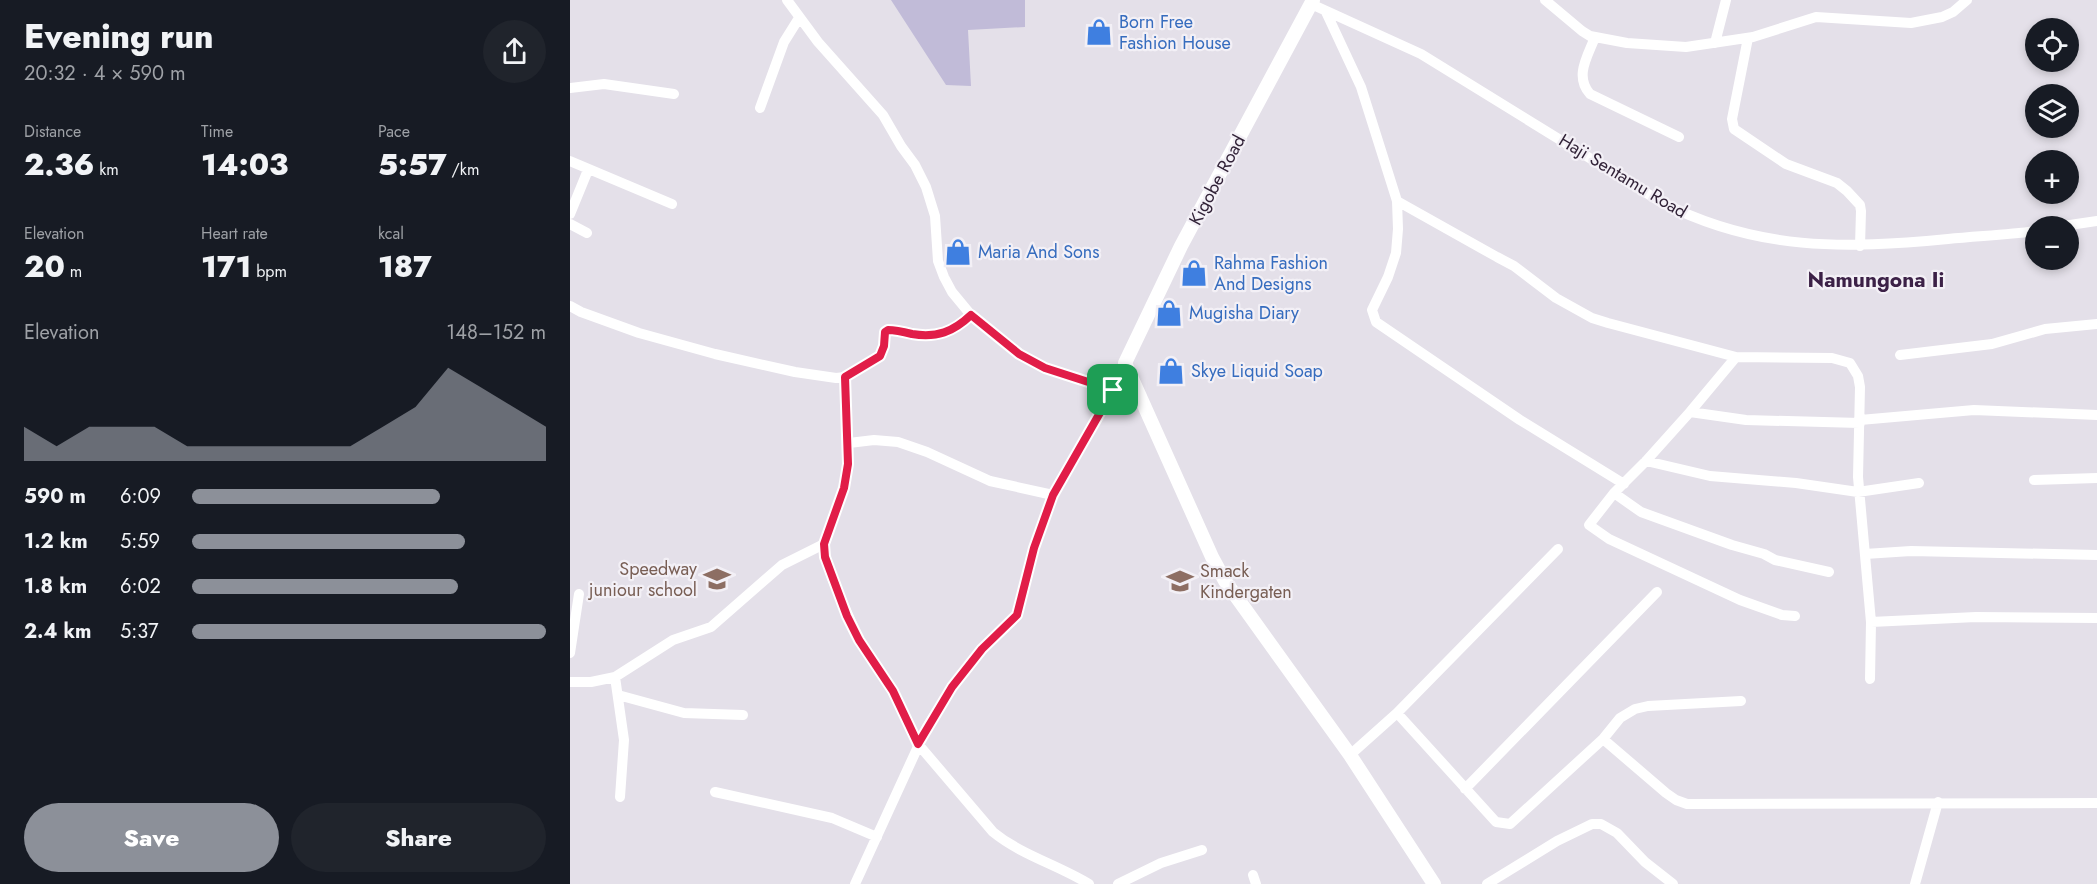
<!DOCTYPE html>
<html lang="en">
<head>
<meta charset="utf-8">
<style>
  :root { --surface:#171b24; --page:#20242c; --text:#f1f3f6; --muted:#9ea1a6; --accent:#8c9099 }
  body { margin:0; font-family:Jost,sans-serif; background:var(--page); color:var(--text); height:100vh; display:flex; flex-direction:column; font-size:22px; white-space:nowrap }
  * { box-sizing:border-box; margin:0 }
  p { font-size:20px; color:var(--muted) }
  .icon { flex:none; width:33px; height:33px; fill:none; stroke:currentColor; stroke-width:2; stroke-linecap:round; stroke-linejoin:round }
  .map { position:relative; flex:1; overflow:hidden }
  .details { display:flex; flex-direction:column; background:var(--surface); width:570px }
  .details>* { flex:none }
  .buttons { position:absolute; left:1455px; top:18px; display:grid; gap:12px }
  .buttons a { display:grid; place-items:center; width:54px; height:54px; border-radius:50%; background:var(--surface); box-shadow:0 3px 9px #0003; font-size:30px }
  .pin { position:absolute; display:grid; place-items:center; width:51px; height:51px; color:#fff; margin:-26px; border-radius:12px; box-shadow:0 3px 9px #0006 }
  .round { display:grid; place-items:center; flex:none; width:63px; height:63px; border-radius:32px; background:var(--page) }
  .headline { display:flex; align-items:center; justify-content:space-between; height:102px; padding:0 24px }
  h1 { font-size:33px; font-weight:800; line-height:45px }
  .metrics { display:grid; grid-template-columns:repeat(3,1fr); gap:9px; height:102px; padding:6px 24px }
  .metrics div { display:grid; align-content:center }
  .metrics b { font-size:30px; font-weight:800 }
  .metrics small { font-size:16px; font-weight:400 }
  .metrics p { font-size:16px }
  .chart { height:168px; padding:12px 24px }
  .chart p { display:flex; justify-content:space-between }
  .chart svg { width:100%; height:108px; margin-top:6px; fill:var(--accent); opacity:.7 }
  .cta { display:flex; gap:12px; margin-top:auto; padding:12px 24px }
  .cta a { flex:1; height:69px; border-radius:36px; background:var(--accent); color:#fff; font-size:24px; font-weight:800; line-height:69px; text-align:center }
  .cta a+a { background:var(--page); color:var(--text) }
  ul { padding:0 24px; list-style:none; font-size:20px }
  li { display:grid; grid-template-columns:96px 72px 1fr; align-items:center; height:45px }
  li i { height:15px; border-radius:8px; background:var(--accent) }
  main { display:flex; flex:1; min-height:0 }
  .map>svg:first-child { display:block }
  .green { fill:#c1bbd8 }
  .lines { fill:none; stroke-linecap:round; stroke-linejoin:round }
  .minor { stroke:#fff; stroke-width:10 }
  .tertiary { stroke:#fff; stroke-width:14 }
  .route-casing { stroke:#fff; stroke-width:12 }
  .route { stroke:#e11d48; stroke-width:8 }
  .labels { text-anchor:middle; dominant-baseline:central; stroke-width:4.5; stroke-linejoin:round; paint-order:stroke }
  .shop-label { font-size:18px; fill:#366cbe; stroke:#f3f0f6; text-anchor:start }
  .street-label { font-size:18px; fill:#312237; stroke:#f3f0f6 }
  .education-label { font-size:18px; fill:#785e54; stroke:#f3f0f6; text-anchor:end }
  .quarter-label { font-size:21px; font-weight:bold; fill:#3c2147; stroke:#f3f0f6 }
</style>
</head>
<body>
<main>
<section class="details">
<div class="headline"><div><h1>Evening run</h1><p>20:32 · 4 × 590 m</p></div><a class="round"><svg class="icon" aria-label="share" viewBox="0 0 24 24"><path d="M12 15V3M7 8l5-5 5 5M5 13v7h14v-7"/></svg></a></div>
<div class="metrics">
<div><p>Distance</p><b>2.36<small> km</small></b></div>
<div><p>Time</p><b>14:03</b></div>
<div><p>Pace</p><b>5:57<small> /km</small></b></div>
</div>
<div class="metrics">
<div><p>Elevation</p><b>20<small> m</small></b></div>
<div><p>Heart rate</p><b>171<small> bpm</small></b></div>
<div><p>kcal</p><b>187</b></div>
</div>
<div class="chart"><p><span>Elevation</span>148–152 m</p>
<svg viewBox="0 0 160 44" preserveAspectRatio="none"><path d="M0 44V30L10 38L20 30L30 30L40 30L50 38L60 38L70 38L80 38L90 38L100 38L110 30L120 22L130 6L140 14L150 22L160 30V44z"/></svg>
</div>
<ul>
<li><b>590 m</b>6:09<i style="width:70%"></i></li>
<li><b>1.2 km</b>5:59<i style="width:77%"></i></li>
<li><b>1.8 km</b>6:02<i style="width:75%"></i></li>
<li><b>2.4 km</b>5:37<i style="width:100%"></i></li>
</ul>
<div class="cta"><a>Save</a><a>Share</a></div>
</section>
<div class="map">
<svg width="1527" height="884" viewBox="0 0 1527 884">
  <rect width="100%" height="100%" fill="#e4e0e9"/>
  <!-- green -->
  <path class="green" d="M321,0H455V27L398,30L401,86L376,85Z"/>
  <g class="lines">
    <!-- minor -->
    <path class="minor" d="M217,0L248,42L313,115L331,146L345,165L356,187L365,216L368,261L374,277L382,292L401,315L449,354L475,368L543,390
      M975,0L1012,31L1020,36L1057,43L1116,47L1183,37L1246,17L1341,23L1372,17L1383,12L1397,0
      M741,4L851,54L1091,202C1187,251 1274,249 1378,239C1407,236 1437,235 1466,231
      M756,12L791,87L827,201L828,229L826,253L818,277L802,310L806,322L950,420L1054,484
      M1025,37C1018,56 1004,76 1020,94L1109,137
      M1178,38L1162,119L1164,129L1216,164L1267,183L1277,191L1290,205L1291,211L1290,246
      M1145,43L1156,0
      M0,88L34,84L104,94
      M190,108L214,42L229,18
      M0,161L102,204
      M827,201L927,257L944,266L986,298L1022,318L1038,323L1166,357L1262,358L1280,363L1288,376L1290,387L1288,477L1301,622L1300,679
      M0,214L18,170
      M0,224L17,233
      M1493,226L1527,221
      M0,306L11,312L69,333L145,354L225,372L266,378L275,377L310,356L314,346L315,332L318,330C326,329 334,332 342,334C367,338 383,331 401,315
      M1330,355L1422,344L1475,329L1527,324
      M1166,357L1120,412L1076,461L1044,493L1019,525L1039,539L1170,600L1212,615L1225,616
      M275,377L278,464L274,488L254,544L255,557L262,578L289,640L323,691L348,744L423,832C451,855 488,865 519,884
      M1120,412L1176,420L1290,423
      M1290,420L1404,410L1527,415
      M279,443L304,440L328,442L357,452L420,481L483,495
      M1076,461L1140,476L1226,483L1288,492L1349,483
      M1464,480L1527,478
      M1044,493L1071,512L1162,545L1194,554L1205,560L1259,572
      M1295,554L1341,551L1527,555
      M1301,622L1406,617L1527,618
      M0,653L9,594
      M45,677L54,740L50,797
      M0,682H21L45,677L103,640L141,627L212,565L254,544
      M48,695L114,713L173,715
      M827,713L926,822L940,824L1033,739L1050,718L1065,709L1078,706L1171,701
      M1033,739L1096,793L1106,800L1117,804L1527,803
      M780,755L827,713L988,549
      M895,789L1087,592
      M145,792L262,818L307,837
      M683,875L686,884
      M285,884L357,727L382,687L412,649L447,615L464,548L483,495L543,390L555,363
      M548,884L591,863L632,850
      M917,884L987,841L1022,824H1031L1047,833L1075,862L1103,884
      M1345,884L1368,802"/>
    <!-- tertiary -->
    <path class="tertiary" d="M743,0L611,246L555,363L642,557L655,581L780,755L864,884"/>
  </g>
  <g class="lines">
    <defs>
      <path id="route" d="M401,315L449,354L475,368L543,390L483,495L464,548L447,615L412,649L382,687L348,744L323,691L289,640L277,616L255,557L254,544L274,488L278,464L275,377L310,356L314,346L315,332L318,330C326,330 334,332 342,334C367,338 383,332 401,315Z"/>
    </defs>
    <!-- route casing -->
    <use href="#route" class="route-casing"/>
    <!-- route -->
    <use href="#route" class="route"/>
  </g>
  <!-- icons -->
  <defs>
    <symbol id="shop-bare" viewBox="-9 -9 18 18"><path d="M-5-2.5h2.3a2.7 3.5 0 0 1 5.4 0H5L5.5 6h-11ZM-1.5-2.5h3a1.5 2.3 0 0 0-3 0Z" fill="#3f7fe0" stroke="#f3f0f6" stroke-width="2.5" paint-order="stroke"/></symbol>
    <symbol id="school-bare" viewBox="-9 -9 18 18"><path d="M0-5L7-2L0 1L-7-2ZM-4 1L0 2.5L4 1V4Q0 6-4 4Z" fill="#8d6e63" stroke="#f3f0f6" stroke-width="2.5" paint-order="stroke"/></symbol>
  </defs>
  <g fill-rule="evenodd">
    <use href="#shop-bare" x="510" y="13" width="38" height="38"/>
    <use href="#shop-bare" x="369" y="233" width="38" height="38"/>
    <use href="#shop-bare" x="605" y="254" width="38" height="38"/>
    <use href="#shop-bare" x="580" y="294" width="38" height="38"/>
    <use href="#shop-bare" x="582" y="352" width="38" height="38"/>
    <use href="#school-bare" x="128" y="560" width="38" height="38"/>
    <use href="#school-bare" x="591" y="562" width="38" height="38"/>
  </g>
  <g class="labels">
    <!-- shop labels -->
    <g class="shop-label">
      <text x="549" y="22">Born Free<tspan x="549" dy="21">Fashion House</tspan></text>
      <text x="408" y="252">Maria And Sons</text>
      <text x="644" y="263">Rahma Fashion<tspan x="644" dy="21">And Designs</tspan></text>
      <text x="619" y="313">Mugisha Diary</text>
      <text x="621" y="371">Skye Liquid Soap</text>
    </g>
    <!-- street labels -->
    <g class="street-label">
      <text transform="translate(1053 176) rotate(31)">Haji Sentamu Road</text>
      <text transform="translate(647 180) rotate(-62)">Kigobe Road</text>
    </g>
    <!-- education labels -->
    <g class="education-label">
      <text x="127" y="569">Speedway<tspan x="127" dy="21">juniour school</tspan></text>
      <text x="630" y="571" text-anchor="start">Smack<tspan x="630" dy="21">Kindergaten</tspan></text>
    </g>
    <!-- quarter labels -->
    <g class="quarter-label">
      <text x="1306" y="280">Namungona Ii</text>
    </g>
  </g>
</svg>
<div class="buttons">
<a><svg class="icon" aria-label="locate" viewBox="0 0 24 24"><circle cx="12" cy="12" r="6"/><path d="M12 2v4M12 18v4M2 12h4M18 12h4"/></svg></a>
<a><svg class="icon" aria-label="layers" viewBox="0 0 24 24"><path d="M12 4l9 5-9 5-9-5zM3 14l9 5 9-5"/></svg></a>
<a>+</a>
<a>−</a>
</div>
<div class="pin" style="left:543px;top:390px;background:#1e9e55"><svg class="icon" aria-label="arrive" viewBox="0 0 24 24"><path d="M6 21V4h12l-3 4 3 4H6"/></svg></div>
</div>
</main>
</body>
</html>
